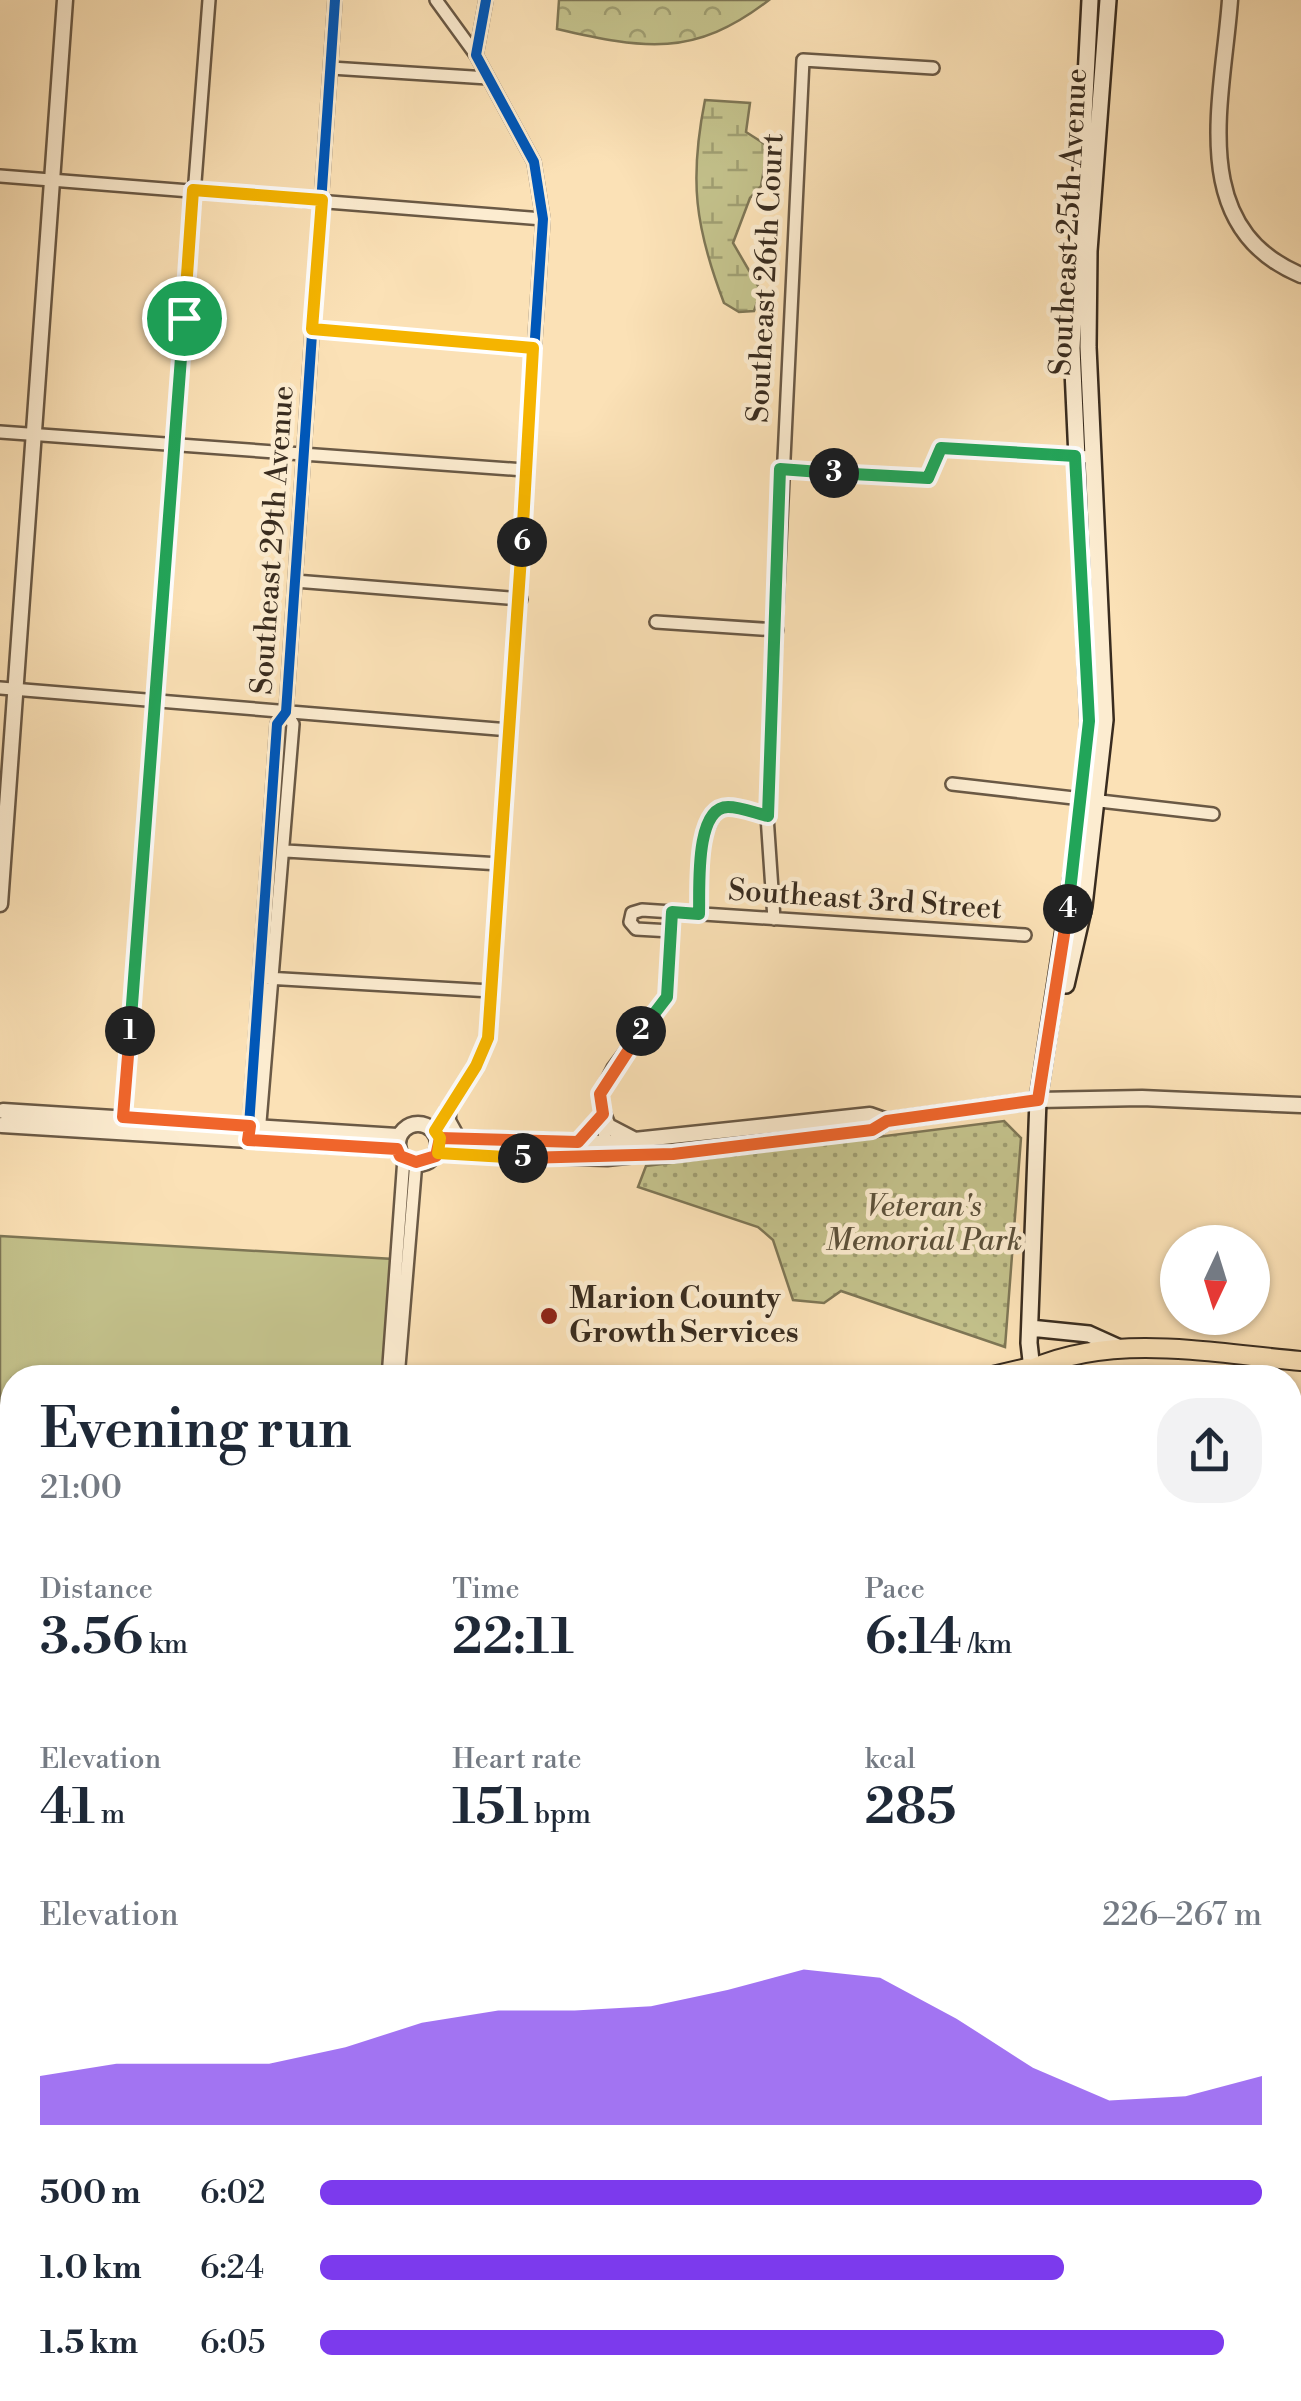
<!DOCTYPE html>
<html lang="en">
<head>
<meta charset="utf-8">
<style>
  :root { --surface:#fff; --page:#f2f2f3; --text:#1f2937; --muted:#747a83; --accent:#7c3aed }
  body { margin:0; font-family:"Libre Bodoni",serif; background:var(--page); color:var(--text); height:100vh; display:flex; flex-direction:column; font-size:38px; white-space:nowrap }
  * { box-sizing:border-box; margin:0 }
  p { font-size:32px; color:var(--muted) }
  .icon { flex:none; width:55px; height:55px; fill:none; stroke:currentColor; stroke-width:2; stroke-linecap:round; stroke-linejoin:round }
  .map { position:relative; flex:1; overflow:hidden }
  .details { position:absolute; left:0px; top:1365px; width:1302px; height:1038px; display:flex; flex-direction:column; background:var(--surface); border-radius:40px 40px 0 0; box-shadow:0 2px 8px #0004 }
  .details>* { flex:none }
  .needle { width:65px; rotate:184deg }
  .buttons { position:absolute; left:1160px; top:1225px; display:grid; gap:20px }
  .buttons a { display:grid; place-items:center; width:110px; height:110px; border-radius:50%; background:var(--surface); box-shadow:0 2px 8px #0004; font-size:50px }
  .pin { position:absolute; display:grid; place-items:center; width:85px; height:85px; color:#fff; margin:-42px; border:5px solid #fff; border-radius:50%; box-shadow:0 2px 10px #0007 }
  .km { position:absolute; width:50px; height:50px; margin:-25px; border-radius:50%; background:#222; color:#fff; font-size:28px; line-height:50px; text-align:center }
  .round { display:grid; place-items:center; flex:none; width:105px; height:105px; border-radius:40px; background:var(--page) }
  .overview { display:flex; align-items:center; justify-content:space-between; height:170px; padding:0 40px }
  h1 { font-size:55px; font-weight:600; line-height:75px }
  .figures { display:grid; grid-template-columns:repeat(3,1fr); gap:15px; height:170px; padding:10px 40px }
  .figures div { display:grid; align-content:center }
  .figures b { font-size:50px; font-weight:600 }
  .figures small { font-size:28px; font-weight:400 }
  .figures p { font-size:28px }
  .chart { height:280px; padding:20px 40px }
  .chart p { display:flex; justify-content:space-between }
  .chart svg { width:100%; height:180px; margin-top:10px; fill:var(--accent); opacity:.7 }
  ul { padding:0 40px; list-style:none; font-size:32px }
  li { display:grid; grid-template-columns:160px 120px 1fr; align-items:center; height:75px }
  li i { height:25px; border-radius:12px; background:var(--accent) }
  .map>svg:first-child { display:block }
  .green { fill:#c3c18b; stroke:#7e7655; stroke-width:2.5 }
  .forest { fill:url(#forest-crowns); stroke:#7e7655; stroke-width:2.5 }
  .wetland { fill:url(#wetland-marsh); stroke:#7e7655; stroke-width:2.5 }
  .park { fill:url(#park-dots); stroke:#7e7655; stroke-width:2.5 }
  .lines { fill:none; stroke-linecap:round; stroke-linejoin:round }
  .minor-casing { stroke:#6a5945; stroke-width:16 }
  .tertiary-casing { stroke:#6a5945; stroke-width:19 }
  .secondary-casing { stroke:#392c1f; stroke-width:20 }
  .primary-casing { stroke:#392c1f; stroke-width:22 }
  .minor { stroke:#fcecd0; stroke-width:11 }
  .tertiary { stroke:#fcecd0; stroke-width:14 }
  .secondary { stroke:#fcecd0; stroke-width:15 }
  .primary { stroke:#fbe1b6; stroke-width:18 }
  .cycleway-casing { stroke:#fcecd0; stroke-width:16 }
  .cycleway { stroke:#0057b8; stroke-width:10 }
  .split-1-casing { stroke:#fff; stroke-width:20 }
  .split-2-casing { stroke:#fff; stroke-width:20 }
  .split-3-casing { stroke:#fff; stroke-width:20 }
  .split-4-casing { stroke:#fff; stroke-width:20 }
  .split-5-casing { stroke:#fff; stroke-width:20 }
  .split-6-casing { stroke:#fff; stroke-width:20 }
  .split-7-casing { stroke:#fff; stroke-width:20 }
  .split-1 { stroke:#22a559; stroke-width:12 }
  .split-2 { stroke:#f0652b; stroke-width:12 }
  .split-3 { stroke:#22a559; stroke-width:12 }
  .split-4 { stroke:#22a559; stroke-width:12 }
  .split-5 { stroke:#f0652b; stroke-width:12 }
  .split-6 { stroke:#f5b400; stroke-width:12 }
  .split-7 { stroke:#f5b400; stroke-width:12 }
  .poi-dot { fill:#8f2418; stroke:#fcecd0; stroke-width:4 }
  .labels { text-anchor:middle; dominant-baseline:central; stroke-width:9; stroke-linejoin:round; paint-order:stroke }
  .street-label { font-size:30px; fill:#392c1f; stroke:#fcecd0 }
  .park-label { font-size:30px; font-style:italic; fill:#5c513a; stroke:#fcecd0 }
  .poi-label { font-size:30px; font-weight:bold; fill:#392c1f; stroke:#fcecd0; text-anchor:start }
</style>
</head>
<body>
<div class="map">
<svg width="1301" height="2401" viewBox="0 0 1301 2401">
  <defs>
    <pattern id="forest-crowns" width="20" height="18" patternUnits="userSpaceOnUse" patternTransform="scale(2.5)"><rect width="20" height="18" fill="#c3c18b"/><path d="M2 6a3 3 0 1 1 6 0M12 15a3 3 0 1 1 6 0" fill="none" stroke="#9f9d71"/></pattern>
    <pattern id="wetland-marsh" width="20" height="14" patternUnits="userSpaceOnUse" patternTransform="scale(2.5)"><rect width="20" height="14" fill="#c3c18b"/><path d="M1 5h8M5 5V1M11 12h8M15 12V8" fill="none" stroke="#9f9d71"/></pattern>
    <pattern id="park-dots" width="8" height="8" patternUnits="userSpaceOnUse" patternTransform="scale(2.5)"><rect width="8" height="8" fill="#c3c18b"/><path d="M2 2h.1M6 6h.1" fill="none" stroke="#9f9d71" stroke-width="1.8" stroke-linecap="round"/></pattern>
  </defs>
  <rect width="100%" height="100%" fill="#fbe1b6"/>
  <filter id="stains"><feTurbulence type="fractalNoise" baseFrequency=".002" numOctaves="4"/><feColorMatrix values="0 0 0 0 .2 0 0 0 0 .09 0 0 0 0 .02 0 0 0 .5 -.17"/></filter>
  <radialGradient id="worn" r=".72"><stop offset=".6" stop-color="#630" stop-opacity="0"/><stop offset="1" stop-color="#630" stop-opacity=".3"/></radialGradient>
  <!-- green -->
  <path class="green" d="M0,1236L393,1259L384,1377L12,1378V1949L0,1957Z"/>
  <!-- forest -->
  <path class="forest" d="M559,0H769C694,58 644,49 557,29Z
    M1290,1687L1301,1688V1803L1290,1802Z
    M1290,1813L1301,1814V2110L1290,2109Z"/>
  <!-- wetland -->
  <path class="wetland" d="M705,100L750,103L746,132L768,146L761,186L750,198L733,243L761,291L754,311L739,312L724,303C695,227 689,180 705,100Z"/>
  <!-- park -->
  <path class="park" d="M1004,1121L1021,1138L1005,1347L841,1291L824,1303L793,1300L773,1240L758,1227L638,1187L646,1166Z"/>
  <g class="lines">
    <defs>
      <path id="minor" d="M436,0L476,55
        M331,68L488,78
        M0,176L543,219
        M312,329L533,348
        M0,432L524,470
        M780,469L928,478L941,448L1091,457
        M295,581L521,599
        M656,622L777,630
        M0,688L510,730
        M952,784L1213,814
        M286,851L500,864
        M699,914L701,844L715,811L726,806L767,816
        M774,919L767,816L803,60L933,68
        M671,931L636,929L630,922L632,913L642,910L1025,935
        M266,978L491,991
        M123,1117L209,0
        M249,1131L277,724L286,712L335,0
        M435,1131L476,1066L488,1038L543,219L534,162L476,55L486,0
        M259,1134L293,724L286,712
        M606,1149L600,1094L613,1068L667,997L671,924
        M388,1378L404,1158
        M398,1378L416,1161
        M1290,1591L1301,1592
        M1290,2227L1301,2228
        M0,2309H12
        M1290,2321L1301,2323
        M173,2390L182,2401
        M277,2390L287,2401
        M533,2398V2390
        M225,2401L237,2390
        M326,2401L338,2390
        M398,2401L399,2390
        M762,2401V2390"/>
      <path id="tertiary" d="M1230,0C1223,99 1185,227 1301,275
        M0,904L65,0
        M448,1110V1121L458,1139
        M3,1111L397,1136
        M398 1144a20 20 0 1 1 40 0a20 20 0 1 1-40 0Z
        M2,1125L397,1149
        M440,1138L606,1143L870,1115L887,1121
        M578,1142L603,1114L608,1126L633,1139
        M438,1153L607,1158L873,1130L887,1121L1038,1100L1142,1098L1301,1105
        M1290,1807L1301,1808
        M0,2068L12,2063"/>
      <path id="secondary" d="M1066,985L1084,906L1105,720L1088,347L1089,251L1108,0
        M1030,1328L1089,1334L1120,1348
        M1033,1378L1029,1343L1038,1100L1084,798L1089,721L1072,348L1090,0
        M973,2401L974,2390"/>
      <path id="primary" d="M984,1378L1027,1368
        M1014,1378C1100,1329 1207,1353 1301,1361
        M0,1966L12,1959
        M0,2038L12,2030"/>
    </defs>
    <!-- minor casing -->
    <use href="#minor" class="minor-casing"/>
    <!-- tertiary casing -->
    <use href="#tertiary" class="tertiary-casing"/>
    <!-- secondary casing -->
    <use href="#secondary" class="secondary-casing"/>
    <!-- primary casing -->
    <use href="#primary" class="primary-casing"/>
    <!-- minor -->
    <use href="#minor" class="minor"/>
    <!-- tertiary -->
    <use href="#tertiary" class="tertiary"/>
    <!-- secondary -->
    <use href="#secondary" class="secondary"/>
    <!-- primary -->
    <use href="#primary" class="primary"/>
    <defs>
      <path id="cycleway" d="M435,1131L476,1066L488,1038L543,219L534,162L476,55L486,0
        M248,1140L277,724L286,712L335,0"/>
    </defs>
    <!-- cycleway casing -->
    <use href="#cycleway" class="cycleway-casing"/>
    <!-- cycleway -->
    <use href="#cycleway" class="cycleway"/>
  </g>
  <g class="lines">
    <defs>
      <path id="split-1" d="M130,1031L184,318"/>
      <path id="split-2" d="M130,1031L123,1117L250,1126L248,1140L397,1149L400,1156L416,1162L436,1156L440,1138L578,1142L603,1114L600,1094L641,1031"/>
      <path id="split-3" d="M641,1031L667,997L672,912L699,914C700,891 694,807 728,807C741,807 755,813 768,816L780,469L834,473"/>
      <path id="split-4" d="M834,473L928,478L941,448L1075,456L1089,721L1068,909"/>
      <path id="split-5" d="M523,1158L673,1154L872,1130L887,1121L1038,1100L1068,909"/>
      <path id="split-6" d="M522,542L488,1038L476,1066L435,1131L440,1138L438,1153L523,1158"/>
      <path id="split-7" d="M184,318L193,190L322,200L312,329L533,348L522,542"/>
    </defs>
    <!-- split-1 casing -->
    <use href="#split-1" class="split-1-casing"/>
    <!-- split-2 casing -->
    <use href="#split-2" class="split-2-casing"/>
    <!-- split-3 casing -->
    <use href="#split-3" class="split-3-casing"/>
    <!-- split-4 casing -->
    <use href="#split-4" class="split-4-casing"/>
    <!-- split-5 casing -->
    <use href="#split-5" class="split-5-casing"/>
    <!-- split-6 casing -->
    <use href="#split-6" class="split-6-casing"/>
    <!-- split-7 casing -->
    <use href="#split-7" class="split-7-casing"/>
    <!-- split-1 -->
    <use href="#split-1" class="split-1"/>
    <!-- split-2 -->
    <use href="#split-2" class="split-2"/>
    <!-- split-3 -->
    <use href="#split-3" class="split-3"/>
    <!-- split-4 -->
    <use href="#split-4" class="split-4"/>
    <!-- split-5 -->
    <use href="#split-5" class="split-5"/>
    <!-- split-6 -->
    <use href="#split-6" class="split-6"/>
    <!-- split-7 -->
    <use href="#split-7" class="split-7"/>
  </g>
  <!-- markers -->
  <circle class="poi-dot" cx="549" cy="1316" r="10"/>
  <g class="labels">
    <!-- street labels -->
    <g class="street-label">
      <text transform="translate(1069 222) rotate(-87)">Southeast 25th Avenue</text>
      <text transform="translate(766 278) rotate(-87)">Southeast 26th Court</text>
      <text transform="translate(273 540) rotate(-86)">Southeast 29th Avenue</text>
      <text transform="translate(865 900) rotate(4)">Southeast 3rd Street</text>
    </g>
    <!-- park labels -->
    <g class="park-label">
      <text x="924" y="1207">Veteran's<tspan x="924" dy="34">Memorial Park</tspan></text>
    </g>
    <!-- poi labels -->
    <g class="poi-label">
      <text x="569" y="1299">Marion County<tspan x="569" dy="34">Growth Services</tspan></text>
    </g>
  </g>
  <rect width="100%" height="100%" filter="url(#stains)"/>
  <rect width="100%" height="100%" fill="url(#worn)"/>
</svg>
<div class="buttons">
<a><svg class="needle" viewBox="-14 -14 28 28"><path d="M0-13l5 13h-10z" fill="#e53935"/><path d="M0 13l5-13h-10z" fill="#747a83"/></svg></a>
</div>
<div class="pin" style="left:184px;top:318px;background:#1e9e55"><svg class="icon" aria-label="arrive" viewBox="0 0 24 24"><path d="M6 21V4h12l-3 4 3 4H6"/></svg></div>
<b class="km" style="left:130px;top:1031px">1</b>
<b class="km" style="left:641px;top:1031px">2</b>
<b class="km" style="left:834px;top:473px">3</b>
<b class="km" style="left:1068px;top:909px">4</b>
<b class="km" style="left:523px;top:1158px">5</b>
<b class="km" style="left:522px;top:542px">6</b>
<section class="details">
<div class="overview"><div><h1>Evening run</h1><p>21:00</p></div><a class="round"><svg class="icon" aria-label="share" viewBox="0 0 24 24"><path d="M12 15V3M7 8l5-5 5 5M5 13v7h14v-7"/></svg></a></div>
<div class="figures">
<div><p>Distance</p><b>3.56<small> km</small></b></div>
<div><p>Time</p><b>22:11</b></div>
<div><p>Pace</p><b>6:14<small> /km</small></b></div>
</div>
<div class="figures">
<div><p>Elevation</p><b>41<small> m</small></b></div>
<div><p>Heart rate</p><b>151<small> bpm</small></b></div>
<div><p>kcal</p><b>285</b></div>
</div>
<div class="chart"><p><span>Elevation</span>226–267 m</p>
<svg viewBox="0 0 160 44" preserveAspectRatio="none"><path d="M0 44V32L10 29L20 29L30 29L40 25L50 19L60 16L70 16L80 15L90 11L100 6L110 8L120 18L130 30L140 38L150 37L160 32V44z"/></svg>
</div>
<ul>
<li><b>500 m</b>6:02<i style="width:100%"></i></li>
<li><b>1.0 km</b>6:24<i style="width:79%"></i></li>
<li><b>1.5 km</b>6:05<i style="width:96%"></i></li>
</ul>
</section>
</div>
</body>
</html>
